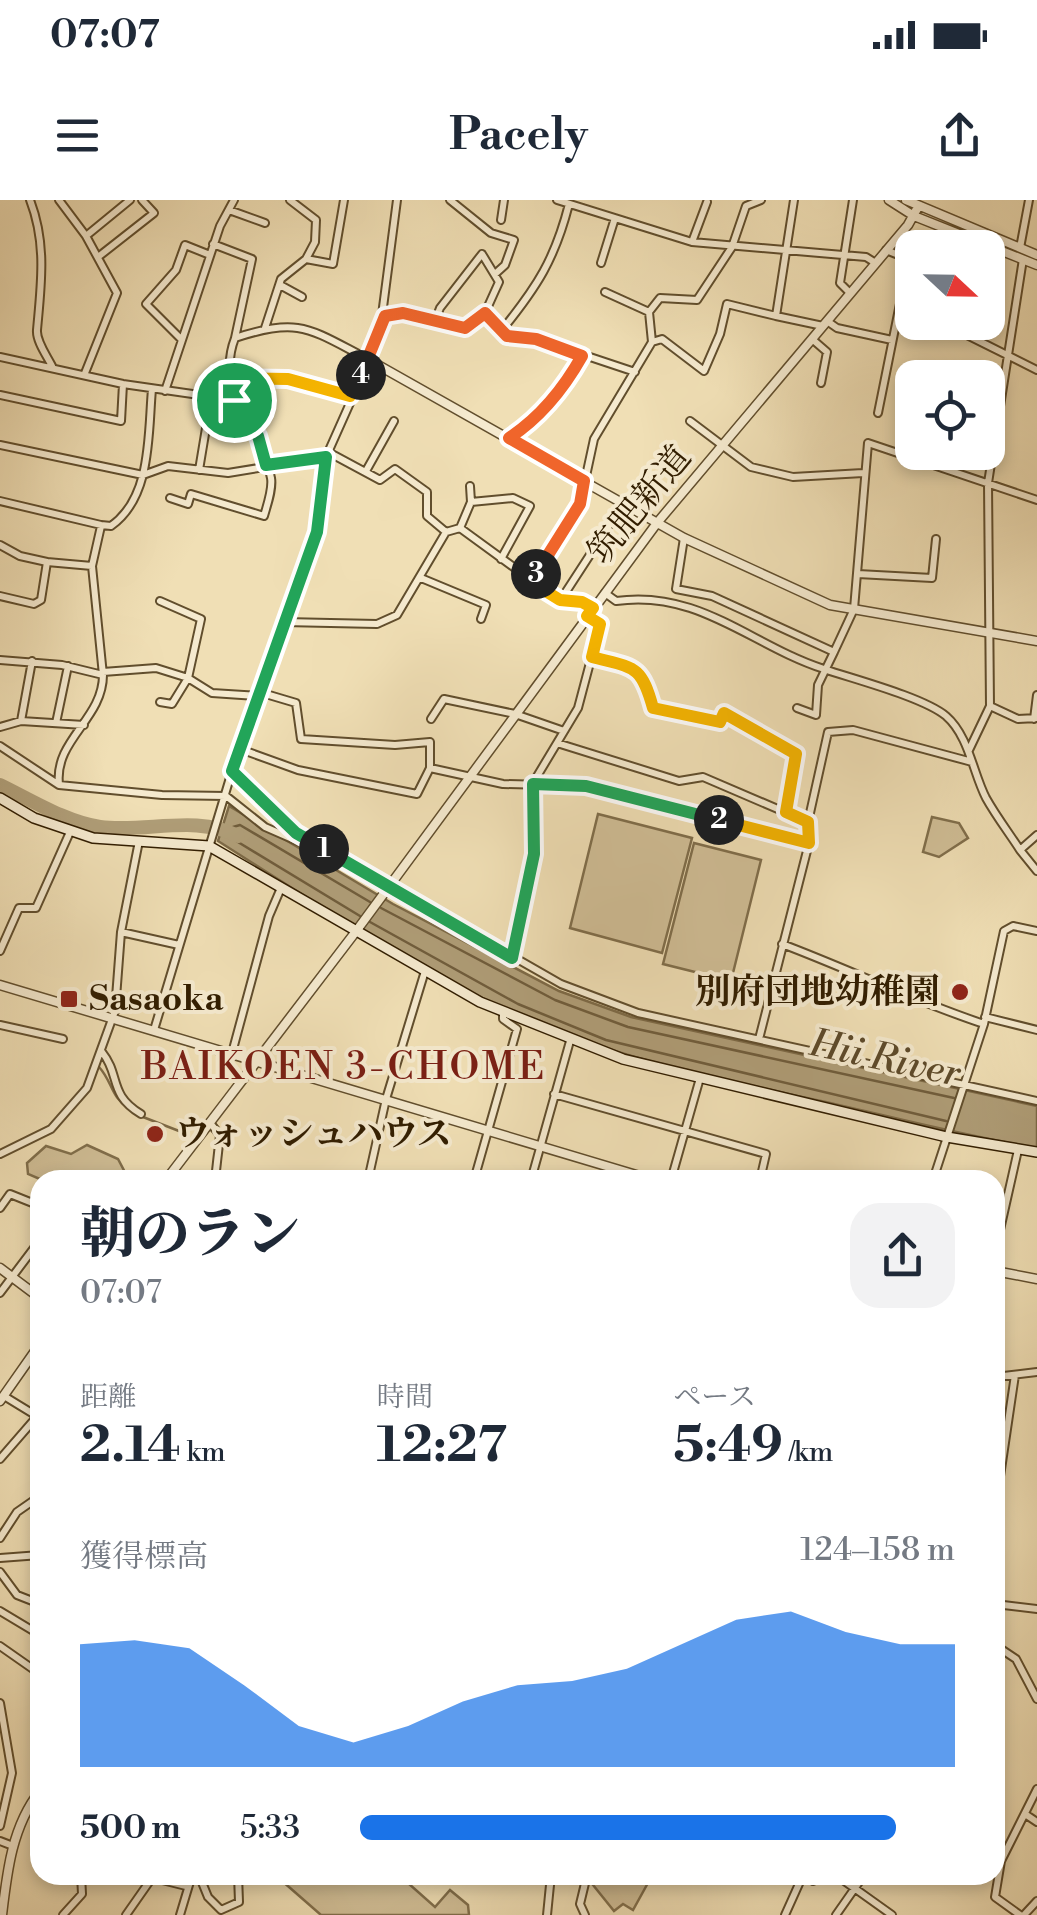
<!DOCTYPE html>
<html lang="ja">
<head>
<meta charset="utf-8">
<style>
  :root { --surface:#fff; --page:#f2f2f3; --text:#1f2937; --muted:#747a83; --accent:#1a73e8 }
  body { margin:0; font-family:"Libre Bodoni","Noto Serif JP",serif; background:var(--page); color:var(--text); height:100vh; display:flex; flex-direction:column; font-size:38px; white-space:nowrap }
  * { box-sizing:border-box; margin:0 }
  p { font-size:32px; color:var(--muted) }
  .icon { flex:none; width:55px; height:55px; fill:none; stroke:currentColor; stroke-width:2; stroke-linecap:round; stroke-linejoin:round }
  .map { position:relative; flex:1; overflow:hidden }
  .side { position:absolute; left:30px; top:970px; width:975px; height:715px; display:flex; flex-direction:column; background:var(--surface); border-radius:30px; box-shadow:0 5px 15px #0003 }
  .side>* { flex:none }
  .needle { width:65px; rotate:112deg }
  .fabs { position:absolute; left:895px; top:30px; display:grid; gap:20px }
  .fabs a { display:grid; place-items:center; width:110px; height:110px; border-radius:20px; background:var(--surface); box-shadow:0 5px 15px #0003; font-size:50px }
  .pin { position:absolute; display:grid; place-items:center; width:85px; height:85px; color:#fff; margin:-42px; border:5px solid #fff; border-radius:50%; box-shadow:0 2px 10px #0007 }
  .km { position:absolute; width:50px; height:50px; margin:-25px; border-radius:50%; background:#222; color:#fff; font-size:28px; line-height:50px; text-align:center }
  .round { display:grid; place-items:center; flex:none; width:105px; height:105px; border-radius:30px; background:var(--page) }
  .summary { display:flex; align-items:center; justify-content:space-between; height:170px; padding:0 50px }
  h1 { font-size:55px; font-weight:800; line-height:75px }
  .metrics { display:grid; grid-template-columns:repeat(3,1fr); gap:15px; height:170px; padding:10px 50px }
  .metrics div { display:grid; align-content:center }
  .metrics b { font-size:50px; font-weight:800 }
  .metrics small { font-size:28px; font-weight:400 }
  .metrics p { font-size:28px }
  .chart { height:280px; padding:20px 50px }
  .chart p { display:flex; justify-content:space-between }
  .chart svg { width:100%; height:180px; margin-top:10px; fill:var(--accent); opacity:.7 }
  ul { padding:0 50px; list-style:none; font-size:32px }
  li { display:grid; grid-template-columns:160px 120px 1fr; align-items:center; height:75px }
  li i { height:25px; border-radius:12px; background:var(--accent) }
  .status { display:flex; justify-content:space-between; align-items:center; height:70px; padding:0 50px; background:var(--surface); direction:ltr }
  .status svg { height:28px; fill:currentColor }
  header { display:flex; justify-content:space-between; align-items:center; height:130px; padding:0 50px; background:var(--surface); font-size:45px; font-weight:800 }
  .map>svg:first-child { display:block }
  .green { fill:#d0be96; stroke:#806e4b; stroke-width:2.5 }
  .water { fill:#af9d77; stroke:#7d6a47; stroke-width:2.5 }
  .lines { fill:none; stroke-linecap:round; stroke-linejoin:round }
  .shore { stroke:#705d3c; stroke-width:2.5 }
  .stream { stroke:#7d6a47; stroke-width:2.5 }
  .river { stroke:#af9d77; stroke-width:14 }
  .minor-casing { stroke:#614e2d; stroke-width:10 }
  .tertiary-casing { stroke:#614e2d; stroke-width:11 }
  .secondary-casing { stroke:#311d00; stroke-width:12 }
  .minor { stroke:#f5eacf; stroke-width:6 }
  .tertiary { stroke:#f5eacf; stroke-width:8 }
  .secondary { stroke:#f5eacf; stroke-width:9 }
  .split-1-casing { stroke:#fff; stroke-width:20 }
  .split-2-casing { stroke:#fff; stroke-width:20 }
  .split-3-casing { stroke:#fff; stroke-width:20 }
  .split-4-casing { stroke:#fff; stroke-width:20 }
  .split-5-casing { stroke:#fff; stroke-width:20 }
  .split-1 { stroke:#22a559; stroke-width:12 }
  .split-2 { stroke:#22a559; stroke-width:12 }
  .split-3 { stroke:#f5b400; stroke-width:12 }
  .split-4 { stroke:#f0652b; stroke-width:12 }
  .split-5 { stroke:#f5b400; stroke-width:12 }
  .poi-dot { fill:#8f2418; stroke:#f5eacf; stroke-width:4 }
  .labels { text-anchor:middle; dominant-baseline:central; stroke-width:8; stroke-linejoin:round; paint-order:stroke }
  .street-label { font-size:35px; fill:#311d00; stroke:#f5eacf }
  .poi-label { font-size:35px; font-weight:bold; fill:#311d00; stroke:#f5eacf; text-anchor:start }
  .water-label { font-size:38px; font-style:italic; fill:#5d4a2a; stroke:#f5eacf }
  .neighbourhood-label { font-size:38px; letter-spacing:2.5px; fill:#7a1f14; stroke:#f5eacf }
</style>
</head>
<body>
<div class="status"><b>07:07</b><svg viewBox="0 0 49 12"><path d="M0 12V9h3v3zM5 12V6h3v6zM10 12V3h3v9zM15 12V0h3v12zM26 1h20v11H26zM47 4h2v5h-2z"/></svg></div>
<header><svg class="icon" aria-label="menu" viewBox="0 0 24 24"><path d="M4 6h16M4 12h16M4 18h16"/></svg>Pacely<svg class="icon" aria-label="share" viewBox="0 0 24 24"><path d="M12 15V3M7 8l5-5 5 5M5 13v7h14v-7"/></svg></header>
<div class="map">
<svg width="1037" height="1715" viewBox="0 0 1037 1715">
  <rect width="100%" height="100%" fill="#f0dfb5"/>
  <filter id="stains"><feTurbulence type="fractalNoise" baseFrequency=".002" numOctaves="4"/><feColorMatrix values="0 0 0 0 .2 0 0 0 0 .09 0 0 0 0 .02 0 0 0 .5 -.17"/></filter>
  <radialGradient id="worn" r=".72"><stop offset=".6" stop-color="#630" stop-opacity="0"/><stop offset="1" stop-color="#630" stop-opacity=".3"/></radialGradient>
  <!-- green -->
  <path class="green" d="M598,614L692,638L662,753L570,728Z
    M932,617L959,623L968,638L939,657L923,652Z
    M694,643L761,660L731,781L663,764Z
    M87,945L118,959L129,980H42L28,974L27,963L46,946L71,954Z
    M285,1675H399L435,1707L450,1690L468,1705L469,1715H321L281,1680Z
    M585,1675H643L649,1681L633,1710L623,1704L614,1711Z"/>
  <!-- water -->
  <path class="water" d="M229,606L393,704L559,791L631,817L1037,906V948C964,936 893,917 821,901C717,878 612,858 514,813C411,766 314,702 218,641Z"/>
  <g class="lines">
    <!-- shore -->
    <path class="shore" d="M381,708L555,800L628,827L954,898
      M360,716L233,639V627L240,625L370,702
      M370,722L518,804L606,840L946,921"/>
    <!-- stream -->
    <path class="stream" d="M99,867C112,881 111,897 128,908
      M143,917L179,931"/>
    <!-- river -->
    <path class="river" d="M0,585C31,600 66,622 100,627C147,633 195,614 238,636"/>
    <defs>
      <path id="minor" d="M30,0C47,44 41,85 37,130C36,141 47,156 52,166
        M59,0L86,36L117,93L85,173
        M290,0L316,20L315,42L306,59L333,64L344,0
        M450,0L491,33L514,40L505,65L495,74
        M557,0L692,42L866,57L874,62
        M229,10L265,23
        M501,20L504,0
        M86,36L130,0
        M692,42L707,2
        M213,44L252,59L235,138
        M1020,48L1029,0
        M886,50L911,60
        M98,57L154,13L142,0
        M601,63L615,18
        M280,85L302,97
        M605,92L649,112L660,98L697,100L732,47L746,6L761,0
        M850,93L840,83L853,0
        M385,116L403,113L465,128L485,113L507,135L536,139L635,172
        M776,116L823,126
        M435,121L440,108L482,54L499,82L485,113
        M827,121L837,128L892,140
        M964,122L967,135L1037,170
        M265,128L281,79L306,59
        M502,130C537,87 555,59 569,4
        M181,139L146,104L176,70L185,45L210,55
        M812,139L827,152L821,183
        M652,142L662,139L704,171L720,134L727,104L776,116L794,0
        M0,157L123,184L234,200
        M231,178L288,179L350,196
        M165,191L220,26L234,0
        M0,195L121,221L123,184
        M878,213L909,59
        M690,221L751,267L793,277L863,273
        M509,238L550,202L582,157
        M0,245L143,275L168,266L228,273L326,257
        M328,252L380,280L395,269L427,292V316L446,332
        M904,253L912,242
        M199,270L211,198
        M366,271L394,221
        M470,286L471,302
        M170,298L188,304L191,294L264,316C267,305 273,289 271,278C261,228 214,192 235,138C300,116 311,130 368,159
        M0,301L101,325L111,326C152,297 148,234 152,189
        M460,328L471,302L513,298L530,306L501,359
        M684,338L676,389L712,396L834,452L854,409L868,243L1037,300
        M0,345L20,356L47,362
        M858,374L932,378L936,339
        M421,378L486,405L481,419
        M531,382L580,304L594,239L652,142L649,112
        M605,393L616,401C699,389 752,446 824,469C853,479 923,497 946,516C969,536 973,573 986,598C996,616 1009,633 1020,650L1037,635
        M0,396L34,404L41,400L47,362L92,366L101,326
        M160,401L201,419L188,478L172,504L160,502
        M560,401L623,304
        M284,422L377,424L397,415L446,332L460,328L560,401L582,402L593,409
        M592,457C634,468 641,464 653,509L719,523L724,513L796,554L786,612
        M0,460L62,465L103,475L92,366
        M103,472L156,468L188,478L212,493L258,496
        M259,492L296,503L301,539L395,545L430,542V568
        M990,506L1018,519L1037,518
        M797,508L816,515L818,485L834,452
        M431,519L444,499L515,514L564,531
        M1034,519L1037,495
        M21,521L32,461
        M56,523L68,466
        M0,527L21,521L84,525
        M557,543L679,581L703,577L808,622L809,643L759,839
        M0,546L59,585L162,595L226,596L265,627L329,655
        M240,549L298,570L417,594L430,568L503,584L586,586L809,643
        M969,550L990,506L988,283L1023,59
        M232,571L297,633L561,784L638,813L1037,901
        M59,584C54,540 103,519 103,475
        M808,622L828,532L853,530L972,562
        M1020,650L1037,671
        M121,732L179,745
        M782,744C851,770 914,801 984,824
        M0,751L19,708H36L70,632
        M512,758L533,655V583L578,508L600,425L587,416
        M985,817L1037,830
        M0,825L63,839
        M154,830L232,571L317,332L326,257L379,138L397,0
        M102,852C121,876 108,894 141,914
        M232,853L269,716L281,688
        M554,894L766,954L760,980
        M210,923L220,935L215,980
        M0,954L51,929L87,888L115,811L121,732L139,641
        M368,980L386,899L425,771
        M474,980L517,829L503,819V812
        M531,980L570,841
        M671,980L700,878
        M933,980L984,824L1004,731L1013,726L1037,731
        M0,1008L10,994L40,1006
        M995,1052L1018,950
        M0,1093L40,1040
        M995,1177L1037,1172
        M4,1196L40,1218
        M0,1259L40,1213
        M995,1310L1015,1175
        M0,1338L17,1312L40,1296
        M0,1358L40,1355
        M0,1372L17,1395L40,1404
        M995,1404L1037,1409
        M0,1411L40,1435
        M995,1445L1016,1459L1037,1499
        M0,1446L40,1474
        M0,1503L12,1573L0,1626
        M1025,1614L1037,1622
        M0,1641L13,1646
        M199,1675L208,1697L221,1710L239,1702L238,1675
        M806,1675L813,1681L815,1675
        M836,1675L892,1715
        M154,1678L186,1686
        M63,1715L82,1694L81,1675
        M126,1715L154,1675
        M180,1715L192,1675
        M547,1715L551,1675
        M585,1715L580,1704L587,1675
        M785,1715L803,1675
        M836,1715L864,1675
        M1020,1715L995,1697L1001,1661L1037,1589
        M1024,1715L1037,1701"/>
      <path id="tertiary" d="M889,0L914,16L1037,65
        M906,0L1037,55
        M369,160L684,338L830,405L1037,441
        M0,785L653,980
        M166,980L357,730L657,323L908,25L918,7
        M0,1068L40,1098
        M995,1071L1037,1079
        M0,1201L40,1144
        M2,1715C7,1672 12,1626 40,1591"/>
      <path id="secondary" d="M0,598L34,618L93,638L209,646L480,802L623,859L947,937L1037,952"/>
    </defs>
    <!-- minor casing -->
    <use href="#minor" class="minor-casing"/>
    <!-- tertiary casing -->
    <use href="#tertiary" class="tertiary-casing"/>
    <!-- secondary casing -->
    <use href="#secondary" class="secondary-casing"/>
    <!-- minor -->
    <use href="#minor" class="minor"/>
    <!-- tertiary -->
    <use href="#tertiary" class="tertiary"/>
    <!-- secondary -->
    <use href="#secondary" class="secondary"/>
  </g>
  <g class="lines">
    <defs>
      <path id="split-1" d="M234,200L258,236L266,265L326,257L317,332L232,571L296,633L324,649"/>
      <path id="split-2" d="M324,649L512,758L534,654L533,584L586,586L719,620"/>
      <path id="split-3" d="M536,374L531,382L560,400L582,402L593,408L587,416L600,424L592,457C634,468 641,464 653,508L720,522L724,513L796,554L786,612L808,622L809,643L719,620"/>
      <path id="split-4" d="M361,175L385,116L403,113L465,128L485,113L507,136L536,139L582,156C564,188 541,217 509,238L584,281L580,304L536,374"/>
      <path id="split-5" d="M234,200L231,178L288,179L350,196L361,175"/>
    </defs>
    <!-- split-1 casing -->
    <use href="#split-1" class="split-1-casing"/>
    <!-- split-2 casing -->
    <use href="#split-2" class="split-2-casing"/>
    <!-- split-3 casing -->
    <use href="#split-3" class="split-3-casing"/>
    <!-- split-4 casing -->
    <use href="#split-4" class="split-4-casing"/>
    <!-- split-5 casing -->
    <use href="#split-5" class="split-5-casing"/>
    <!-- split-1 -->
    <use href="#split-1" class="split-1"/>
    <!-- split-2 -->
    <use href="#split-2" class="split-2"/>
    <!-- split-3 -->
    <use href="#split-3" class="split-3"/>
    <!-- split-4 -->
    <use href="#split-4" class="split-4"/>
    <!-- split-5 -->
    <use href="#split-5" class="split-5"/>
  </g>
  <!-- markers -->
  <g class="poi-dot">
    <circle cx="960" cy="792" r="10"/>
    <rect x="59" y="789" width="20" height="20" rx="5"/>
    <circle cx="155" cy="934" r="10"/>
  </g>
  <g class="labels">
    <!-- street labels -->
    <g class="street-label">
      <text transform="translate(640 305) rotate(-51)">筑肥新道</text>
    </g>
    <!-- poi labels -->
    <g class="poi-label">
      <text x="940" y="792" text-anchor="end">別府団地幼稚園</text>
      <text x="89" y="799">Sasaoka</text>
      <text x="175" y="934">ウォッシュハウス</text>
    </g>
    <!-- water labels -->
    <g class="water-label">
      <text transform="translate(885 859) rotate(12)">Hii River</text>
    </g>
    <!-- neighbourhood labels -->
    <g class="neighbourhood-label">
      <text x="344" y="867">BAIKOEN 3-CHOME</text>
    </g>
  </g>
  <rect width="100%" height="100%" filter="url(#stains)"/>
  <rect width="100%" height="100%" fill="url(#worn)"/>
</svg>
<div class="fabs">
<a><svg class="needle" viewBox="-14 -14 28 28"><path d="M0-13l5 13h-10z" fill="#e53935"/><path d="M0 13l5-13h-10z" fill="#747a83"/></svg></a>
<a><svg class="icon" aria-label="locate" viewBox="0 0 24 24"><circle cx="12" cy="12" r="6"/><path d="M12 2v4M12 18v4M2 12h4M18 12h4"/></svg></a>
</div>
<div class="pin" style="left:234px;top:200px;background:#1e9e55"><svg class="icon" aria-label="arrive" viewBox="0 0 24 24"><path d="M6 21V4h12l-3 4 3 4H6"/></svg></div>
<b class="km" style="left:324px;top:649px">1</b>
<b class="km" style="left:719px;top:620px">2</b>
<b class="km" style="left:536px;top:374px">3</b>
<b class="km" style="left:361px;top:175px">4</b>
<section class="side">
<div class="summary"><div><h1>朝のラン</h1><p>07:07</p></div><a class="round"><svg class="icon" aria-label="share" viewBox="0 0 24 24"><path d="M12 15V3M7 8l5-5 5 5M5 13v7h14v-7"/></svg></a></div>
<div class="metrics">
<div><p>距離</p><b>2.14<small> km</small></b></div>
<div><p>時間</p><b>12:27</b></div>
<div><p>ペース</p><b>5:49<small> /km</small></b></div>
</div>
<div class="chart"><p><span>獲得標高</span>124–158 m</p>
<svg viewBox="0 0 160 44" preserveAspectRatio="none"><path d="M0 44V14L10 13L20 15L30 24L40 34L50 38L60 34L70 28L80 24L90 23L100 20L110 14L120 8L130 6L140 11L150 14L160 14V44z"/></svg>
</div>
<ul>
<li><b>500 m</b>5:33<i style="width:90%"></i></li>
</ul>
</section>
</div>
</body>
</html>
